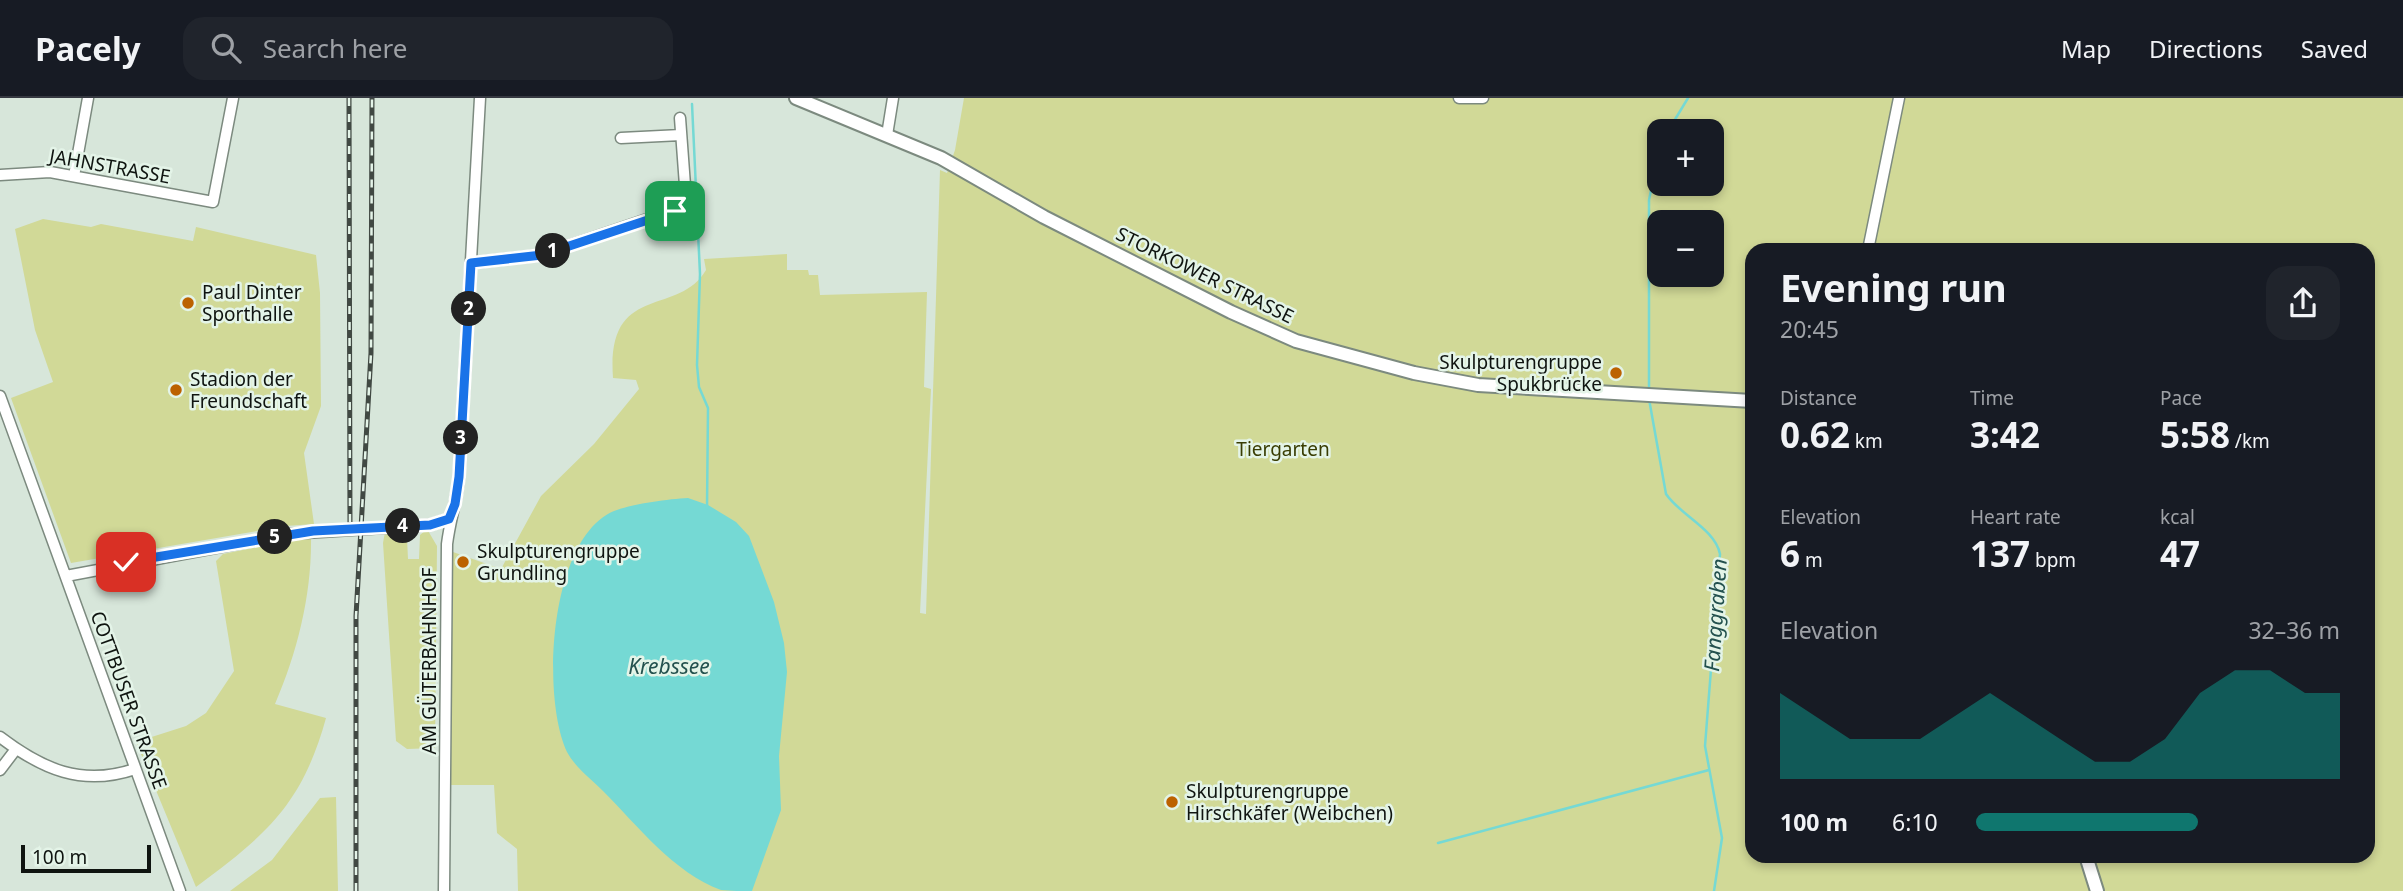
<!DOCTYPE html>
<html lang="en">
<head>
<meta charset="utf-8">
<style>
  :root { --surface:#171b24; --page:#20242c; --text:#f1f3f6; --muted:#9ea1a6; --line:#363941; --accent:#0f766e }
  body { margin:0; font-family:"Noto Sans",sans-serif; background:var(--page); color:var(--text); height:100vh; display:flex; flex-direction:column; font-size:26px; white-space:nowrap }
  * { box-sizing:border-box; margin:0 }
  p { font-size:23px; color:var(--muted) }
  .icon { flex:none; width:38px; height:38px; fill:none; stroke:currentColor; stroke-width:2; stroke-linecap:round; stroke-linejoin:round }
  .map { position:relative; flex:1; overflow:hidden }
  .sheet { position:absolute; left:1745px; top:145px; width:630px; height:620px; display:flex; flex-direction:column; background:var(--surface); border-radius:21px; box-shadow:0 4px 10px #0003 }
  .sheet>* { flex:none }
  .tools { position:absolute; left:1647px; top:21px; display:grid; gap:14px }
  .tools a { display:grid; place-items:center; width:77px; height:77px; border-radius:14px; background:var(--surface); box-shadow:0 4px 10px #0003; font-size:35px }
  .scale { position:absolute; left:21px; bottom:18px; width:130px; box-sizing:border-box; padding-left:7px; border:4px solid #0f1410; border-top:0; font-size:19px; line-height:24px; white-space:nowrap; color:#0f1410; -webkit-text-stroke:5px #e4f4e8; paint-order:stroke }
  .pin { position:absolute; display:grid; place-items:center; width:60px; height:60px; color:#fff; margin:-30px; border-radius:14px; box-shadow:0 4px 10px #0006 }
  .km { position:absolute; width:35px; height:35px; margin:-18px; border-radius:50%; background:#222; color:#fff; font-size:19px; line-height:35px; text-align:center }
  .round { display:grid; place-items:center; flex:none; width:74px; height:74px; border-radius:21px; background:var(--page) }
  .headline { display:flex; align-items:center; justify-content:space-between; height:119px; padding:0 35px }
  h1 { font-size:38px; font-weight:700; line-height:52px }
  .stats { display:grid; grid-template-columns:repeat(3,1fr); gap:10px; height:119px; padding:7px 35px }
  .stats div { display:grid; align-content:center }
  .stats b { font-size:35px; font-weight:700 }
  .stats small { font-size:19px; font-weight:400 }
  .stats p { font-size:19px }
  .chart { height:196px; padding:14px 35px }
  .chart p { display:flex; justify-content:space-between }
  .chart svg { width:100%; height:126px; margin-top:7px; fill:var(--accent); opacity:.7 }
  ul { padding:0 35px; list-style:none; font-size:23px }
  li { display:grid; grid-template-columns:112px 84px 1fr; align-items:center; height:52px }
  li i { height:18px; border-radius:9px; background:var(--accent) }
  header { display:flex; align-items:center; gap:42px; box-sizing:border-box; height:98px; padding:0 35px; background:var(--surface); border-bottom:2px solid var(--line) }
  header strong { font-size:33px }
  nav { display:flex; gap:38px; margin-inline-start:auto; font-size:24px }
  .search { width:490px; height:63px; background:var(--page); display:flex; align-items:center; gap:18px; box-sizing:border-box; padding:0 24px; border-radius:21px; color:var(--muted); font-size:26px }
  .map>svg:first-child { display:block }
  .green { fill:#d1d997; fill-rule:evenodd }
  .water { fill:#75d9d4 }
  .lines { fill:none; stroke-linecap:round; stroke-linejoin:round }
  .stream { stroke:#75d9d4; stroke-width:2.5 }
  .minor-casing { stroke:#7c8a7f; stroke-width:13 }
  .major-casing { stroke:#7c8a7f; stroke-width:16 }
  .minor { stroke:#fff; stroke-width:10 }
  .major { stroke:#fff; stroke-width:12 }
  .rail-casing { stroke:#414943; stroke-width:5 }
  .rail { stroke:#e4f4e8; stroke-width:2.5; stroke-dasharray:8; stroke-linecap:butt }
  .route-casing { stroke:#fff; stroke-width:14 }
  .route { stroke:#1a73e8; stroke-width:9 }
  .poi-dot { fill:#bc6200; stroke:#e4f4e8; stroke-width:2.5 }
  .labels { text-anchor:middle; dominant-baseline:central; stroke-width:5; stroke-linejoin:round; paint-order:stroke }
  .street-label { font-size:19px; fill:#0f1410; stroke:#e4f4e8 }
  .poi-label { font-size:19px; fill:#0f1410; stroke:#e4f4e8; text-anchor:start }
  .park-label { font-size:19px; fill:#393d03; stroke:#e4f4e8 }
  .water-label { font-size:21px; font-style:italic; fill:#23514e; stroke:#e4f4e8 }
</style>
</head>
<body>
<header>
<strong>Pacely</strong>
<div class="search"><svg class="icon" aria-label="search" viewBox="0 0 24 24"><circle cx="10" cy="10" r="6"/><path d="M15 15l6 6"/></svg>Search here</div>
<nav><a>Map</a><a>Directions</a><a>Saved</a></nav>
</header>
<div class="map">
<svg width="2403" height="793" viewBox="0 0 2403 793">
  <rect width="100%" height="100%" fill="#d7e6da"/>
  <!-- green -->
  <path class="green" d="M964,0H2403V793H518L517,751L497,735L494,687H450L453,454L501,471L541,398L594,346L639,291L636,282L613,280C606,183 678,220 706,172L704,161L787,156V172H808L809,177H818L820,197L927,194L924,289L931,291L920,515L926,516L940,72L947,75L955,52ZM1659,33H1712V86H1659ZM1659,124H1712V177H1659ZM1752,152H2368V758H1752Z
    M43,121L91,129L101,126L193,143L196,129L316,157L320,195L321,308L304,355L314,426L286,428L71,465L11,300L53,284L35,232L15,131Z
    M427,431L437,448L435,650L407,651L396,643L383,445L385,434L403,435L407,440L408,461H419L420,437Z
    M311,438C312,495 298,553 275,606L326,620C302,707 266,737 196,789L136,644L186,628L206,615L234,573L216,463L223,456Z
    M336,699L338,793H230L272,762L320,700Z"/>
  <!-- water -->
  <path class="water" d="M688,400L708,407L736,424L749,438L774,504L784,545L787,574L779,658L781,712L752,793C743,793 730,793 721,792C674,775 637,727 603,693C591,681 575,669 567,654C541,599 549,440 614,413C632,406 668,401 688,400Z"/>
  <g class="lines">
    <!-- stream -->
    <path class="stream" d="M692,6L700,176L697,267L699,289L708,310L707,410
      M1668,33L1688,0
      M1649,291V102L1659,54
      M1649,301L1666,396C1680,417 1715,431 1720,456L1705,648L1722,740L1714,793
      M1438,745L1709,672"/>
    <defs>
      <path id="minor" d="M1459,0H1483
        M887,37L893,0
        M621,40L681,37
        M0,77L50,74L213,104L233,0
        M74,78L88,0
        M1868,152L1899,0
        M471,165L542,157L683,109L686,101L680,20
        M0,298L180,793
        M66,478L290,436L430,427L449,421
        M0,639C42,671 82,689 135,671
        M0,672L16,651
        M444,793L447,446C450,422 457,402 459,379L480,0"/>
      <path id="major" d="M796,0L941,60L1044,119L1231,214L1296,243L1414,275L1478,287L1752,303
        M2086,758L2097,793"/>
    </defs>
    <!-- minor casing -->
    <use href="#minor" class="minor-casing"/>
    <!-- major casing -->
    <use href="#major" class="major-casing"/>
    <!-- minor -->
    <use href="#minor" class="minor"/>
    <!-- major -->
    <use href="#major" class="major"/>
    <defs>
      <path id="rail" d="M349,0L350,433
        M356,793V518L371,255L372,0"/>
    </defs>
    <!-- rail casing -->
    <use href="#rail" class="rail-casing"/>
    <!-- rail -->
    <use href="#rail" class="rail"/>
  </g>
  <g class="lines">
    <defs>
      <path id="route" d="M126,464L313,433L430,427L449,421L455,406L459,379L471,165L542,157L675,113"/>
    </defs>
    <!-- route casing -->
    <use href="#route" class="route-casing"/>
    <!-- route -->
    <use href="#route" class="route"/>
  </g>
  <!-- markers -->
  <g class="poi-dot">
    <circle cx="188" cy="205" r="7"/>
    <circle cx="1616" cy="275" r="7"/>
    <circle cx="176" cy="292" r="7"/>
    <circle cx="463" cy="464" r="7"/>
    <circle cx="1172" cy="704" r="7"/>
  </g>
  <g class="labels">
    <!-- street labels -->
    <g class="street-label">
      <text transform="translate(110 68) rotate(10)">JAHNSTRASSE</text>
      <text transform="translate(1205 177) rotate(26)">STORKOWER STRASSE</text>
      <text transform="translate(429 563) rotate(-90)">AM GÜTERBAHNHOF</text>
      <text transform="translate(129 602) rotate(70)">COTTBUSER STRASSE</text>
    </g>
    <!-- poi labels -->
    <g class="poi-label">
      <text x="202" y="194">Paul Dinter<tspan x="202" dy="22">Sporthalle</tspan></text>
      <text x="1602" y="264" text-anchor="end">Skulpturengruppe<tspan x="1602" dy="22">Spukbrücke</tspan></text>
      <text x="190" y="281">Stadion der<tspan x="190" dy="22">Freundschaft</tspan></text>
      <text x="477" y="453">Skulpturengruppe<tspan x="477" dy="22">Grundling</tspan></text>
      <text x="1186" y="693">Skulpturengruppe<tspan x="1186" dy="22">Hirschkäfer (Weibchen)</tspan></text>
    </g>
    <!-- park labels -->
    <g class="park-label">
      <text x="1283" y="351">Tiergarten</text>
    </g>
    <!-- water labels -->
    <g class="water-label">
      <text transform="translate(1715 517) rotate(-86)">Fanggraben</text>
      <text x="669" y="568">Krebssee</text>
    </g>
  </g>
</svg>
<div class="tools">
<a>+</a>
<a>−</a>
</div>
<div class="scale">100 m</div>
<div class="pin" style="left:675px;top:113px;background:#1e9e55"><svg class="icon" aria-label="arrive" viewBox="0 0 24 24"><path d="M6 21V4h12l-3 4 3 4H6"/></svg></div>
<div class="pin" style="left:126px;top:464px;background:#d93025"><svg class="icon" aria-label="check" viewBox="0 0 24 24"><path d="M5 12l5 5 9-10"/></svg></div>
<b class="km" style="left:553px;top:153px">1</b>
<b class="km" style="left:469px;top:211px">2</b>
<b class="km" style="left:461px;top:340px">3</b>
<b class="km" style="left:403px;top:428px">4</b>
<b class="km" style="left:275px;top:439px">5</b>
<section class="sheet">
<div class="headline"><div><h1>Evening run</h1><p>20:45</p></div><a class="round"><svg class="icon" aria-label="share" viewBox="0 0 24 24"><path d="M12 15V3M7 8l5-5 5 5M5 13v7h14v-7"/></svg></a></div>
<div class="stats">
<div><p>Distance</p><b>0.62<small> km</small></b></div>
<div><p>Time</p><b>3:42</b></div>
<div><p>Pace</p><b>5:58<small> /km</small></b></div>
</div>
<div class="stats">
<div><p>Elevation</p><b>6<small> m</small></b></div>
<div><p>Heart rate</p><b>137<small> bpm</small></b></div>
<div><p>kcal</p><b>47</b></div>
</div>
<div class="chart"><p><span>Elevation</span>32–36 m</p>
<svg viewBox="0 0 160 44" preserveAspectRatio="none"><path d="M0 44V14L10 22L20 30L30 30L40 30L50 22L60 14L70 22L80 30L90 38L100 38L110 30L120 14L130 6L140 6L150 14L160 14V44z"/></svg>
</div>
<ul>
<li><b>100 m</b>6:10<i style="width:61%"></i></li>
</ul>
</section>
</div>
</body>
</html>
